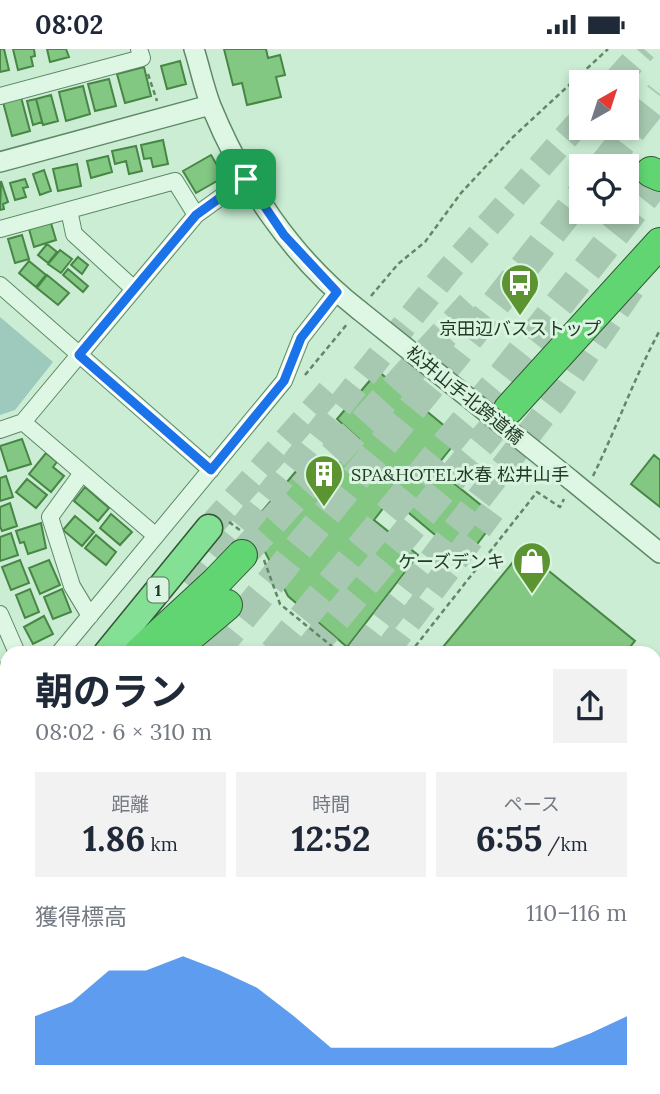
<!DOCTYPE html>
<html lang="ja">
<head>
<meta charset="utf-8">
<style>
  :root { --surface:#fff; --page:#f2f2f3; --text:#1f2937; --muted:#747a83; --accent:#1a73e8 }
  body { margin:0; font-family:Lora,"Noto Sans JP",serif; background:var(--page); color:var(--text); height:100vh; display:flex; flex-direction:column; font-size:26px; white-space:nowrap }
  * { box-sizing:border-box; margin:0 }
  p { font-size:23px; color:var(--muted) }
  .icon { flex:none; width:38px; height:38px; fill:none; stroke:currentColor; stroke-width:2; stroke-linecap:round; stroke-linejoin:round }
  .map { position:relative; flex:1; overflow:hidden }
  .sheet { position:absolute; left:0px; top:597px; width:662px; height:450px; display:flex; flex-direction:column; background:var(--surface); border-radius:21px 21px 0 0; box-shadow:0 4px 10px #0003 }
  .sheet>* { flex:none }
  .needle { width:46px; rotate:39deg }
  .controls { position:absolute; left:569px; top:21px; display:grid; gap:14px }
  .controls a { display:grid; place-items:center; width:70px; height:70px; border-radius:0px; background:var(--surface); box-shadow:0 4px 10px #0003; font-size:35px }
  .pin { position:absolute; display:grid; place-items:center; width:60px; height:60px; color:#fff; margin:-30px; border-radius:14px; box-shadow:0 4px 10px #0006 }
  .round { display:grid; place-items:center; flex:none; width:74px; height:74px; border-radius:0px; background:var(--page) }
  .headline { display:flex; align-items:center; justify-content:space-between; height:119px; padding:0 35px }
  h1 { font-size:38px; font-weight:700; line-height:52px }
  .stats { display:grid; grid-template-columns:repeat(3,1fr); gap:10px; height:119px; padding:7px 35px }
  .stats div { display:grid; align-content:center; border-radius:0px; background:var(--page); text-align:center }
  .stats b { font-size:35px; font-weight:700 }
  .stats small { font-size:19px; font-weight:400 }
  .stats p { font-size:19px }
  .chart { height:196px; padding:14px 35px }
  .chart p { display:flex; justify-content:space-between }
  .chart svg { width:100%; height:126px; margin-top:7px; fill:var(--accent); opacity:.7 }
  .status { display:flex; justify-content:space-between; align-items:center; height:49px; padding:0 35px; background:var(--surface); direction:ltr }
  .status svg { height:19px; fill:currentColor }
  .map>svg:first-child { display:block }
  .green { fill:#9ecabd }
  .building { fill:#82c882; stroke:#488646; stroke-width:2 }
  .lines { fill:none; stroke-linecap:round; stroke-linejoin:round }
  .trunk-tunnel { stroke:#a8c9b1; stroke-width:26; stroke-dasharray:26 13; stroke-linecap:butt }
  .motorway-tunnel { stroke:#a8c9b1; stroke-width:30; stroke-dasharray:30 15; stroke-linecap:butt }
  .service-casing { stroke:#5f8864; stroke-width:10 }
  .minor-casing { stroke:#5f8864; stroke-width:18 }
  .tertiary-casing { stroke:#5f8864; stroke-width:22 }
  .trunk-casing { stroke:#335734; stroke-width:29 }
  .motorway-casing { stroke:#335734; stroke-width:32 }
  .path { stroke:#5f8864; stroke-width:2.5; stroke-dasharray:5 3.5; stroke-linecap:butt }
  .service { stroke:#ddf7e4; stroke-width:8 }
  .minor { stroke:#ddf7e4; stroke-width:16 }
  .tertiary { stroke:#ddf7e4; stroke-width:19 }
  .trunk { stroke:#83e095; stroke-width:26 }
  .motorway { stroke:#61d572; stroke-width:30 }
  .tertiary-bridge-casing { stroke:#5f8864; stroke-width:22; stroke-linecap:butt }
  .tertiary-bridge { stroke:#ddf7e4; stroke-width:19 }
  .route-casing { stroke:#fff; stroke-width:14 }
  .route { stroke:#1a73e8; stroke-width:9 }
  .labels { text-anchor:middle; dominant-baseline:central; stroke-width:6; stroke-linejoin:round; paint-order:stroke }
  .shield { fill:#d9f4e1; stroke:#59725c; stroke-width:2 }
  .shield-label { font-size:16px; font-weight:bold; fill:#223a23 }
  .poi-label { font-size:18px; fill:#223a23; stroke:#d9f4e1 }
  .street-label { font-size:18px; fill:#223a23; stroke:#d9f4e1 }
</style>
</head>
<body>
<div class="status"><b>08:02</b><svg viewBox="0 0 49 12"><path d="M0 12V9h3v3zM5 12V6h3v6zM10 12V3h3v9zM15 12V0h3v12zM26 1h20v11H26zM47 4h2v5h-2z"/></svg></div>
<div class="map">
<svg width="660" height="1045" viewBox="0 0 660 1045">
  <rect width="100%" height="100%" fill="#caedd4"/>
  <!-- green -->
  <path class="green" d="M0,268L53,313L15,361L0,366Z"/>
  <!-- building -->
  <path class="building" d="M0,0H4L9,21L0,23Z
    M13,0H34L35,7L31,8L33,17L18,21Z
    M47,0H66L69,8L50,13Z
    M224,0H266L268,9L280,6L285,26L276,28L281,48L247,56L242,34L233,36Z
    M180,12L186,35L167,40L161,17Z
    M144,18L151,47L125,54L117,25Z
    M109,30L116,57L95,62L88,35Z
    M83,37L90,65L66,72L59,43Z
    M51,46L58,72L43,76L36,50Z
    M21,48L30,82L12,87L3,53Z
    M36,50L42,73L33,76L27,52Z
    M163,91L168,115L153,118L151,109L144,110L141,96Z
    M136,97L142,122L129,125L126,112L115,115L112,102Z
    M211,106L224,128L196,144L183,122Z
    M108,107L112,123L91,129L87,112Z
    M77,115L81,137L58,142L53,120Z
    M44,121L51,142L40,146L33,125Z
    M25,130L28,138L23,139L26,148L15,151L10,134Z
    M1,132L8,153L3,155L4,160L0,161Z
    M51,174L56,191L34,198L29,180Z
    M22,186L29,210L15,214L8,190Z
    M47,195L57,203L48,214L38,206Z
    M60,201L72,210L61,224L48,215Z
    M78,208L88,216L82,225L71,216Z
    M29,212L46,226L36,238L19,224Z
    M68,220L88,237L83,243L63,226Z
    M47,226L69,244L58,256L37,239Z
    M378,322L459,389L435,419L497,469L465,511L391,449L374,471L418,506L347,598L288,547L264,501L269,497L248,479L303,414L325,431L359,390L337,370Z
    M22,390L31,415L8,422L0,397Z
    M46,404L57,413L53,418L64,427L51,443L29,425Z
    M654,406L660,411V458L631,435Z
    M6,427L13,448L0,452V429Z
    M27,430L47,446L36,459L16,443Z
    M85,438L109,459L98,472L74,452Z
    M10,454L17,477L2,482L0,477V458Z
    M111,465L132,483L120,496L100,479Z
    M75,467L94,483L82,497L63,481Z
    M41,474L46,499L28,505L24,493L20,494L16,482Z
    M11,484L18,506L0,512V488Z
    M96,486L116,503L106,516L85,499Z
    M523,501L635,592L625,604H438Z
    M20,511L29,534L11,541L2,518Z
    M49,511L60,536L40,545L29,519Z
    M30,540L39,563L25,569L16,546Z
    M62,540L71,563L53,570L44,548Z
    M44,567L53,585L33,595L24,578Z
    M0,613L7,628V639L0,642Z
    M660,824V863L659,865L654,861V831Z
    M654,959L660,964V1045H632L625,1040H654Z
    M227,1040H252L248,1045H222Z"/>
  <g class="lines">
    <!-- trunk-tunnel -->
    <path class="trunk-tunnel" d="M615,33L644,0
      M209,479L335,336
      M193,540L447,223L581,71
      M360,604L555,351L635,235
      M385,604L492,462"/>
    <!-- motorway-tunnel -->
    <path class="motorway-tunnel" d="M603,117L660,45
      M242,506L471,256
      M213,604L457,304L581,146
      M274,604L496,335L660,128
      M307,604L509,360
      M0,810L7,801
      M0,867L7,858
      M0,936L7,928"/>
    <defs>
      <path id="service" d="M654,935L660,940"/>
      <path id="minor" d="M0,47L142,9L139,0
        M69,161L74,185L134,240
        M0,180L175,132L196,166
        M0,236L211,421
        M23,373L156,487
        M0,381L23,373L196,166L246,130
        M82,424L50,468L72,537L90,567
        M0,565L17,604
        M59,604L284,332L301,289L337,243
        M0,676L7,667"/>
      <path id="tertiary" d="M194,0C200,19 204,39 211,57C243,135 292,209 359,261
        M0,113L210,56
        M571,431L660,504
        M654,773L660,767
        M654,894L660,898
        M0,906L7,914
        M151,1040L158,1045
        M436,1045L440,1040"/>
      <path id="trunk" d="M107,604L209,479
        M0,736L7,727
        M0,1017L7,1009
        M9,1045L14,1040"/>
      <path id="motorway" d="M651,123L660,127
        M509,360L660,194
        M139,604L216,533L242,506
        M170,604L227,556
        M0,770L7,761
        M0,831L5,838
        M0,971L7,965"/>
    </defs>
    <!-- service casing -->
    <use href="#service" class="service-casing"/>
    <!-- minor casing -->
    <use href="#minor" class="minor-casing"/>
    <!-- tertiary casing -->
    <use href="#tertiary" class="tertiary-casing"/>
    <!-- trunk casing -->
    <use href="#trunk" class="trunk-casing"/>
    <!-- motorway casing -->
    <use href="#motorway" class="motorway-casing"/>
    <!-- path -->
    <path class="path" d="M148,25L157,52
      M371,247L398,215L425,193L461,144L513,88L608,0
      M305,326L348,274
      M593,427C617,378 634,329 660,281
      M229,473L241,482
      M264,511L280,555L340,604
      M410,604L537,443L560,458L564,450
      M0,867L7,876
      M42,1045L47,1040"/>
    <!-- service -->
    <use href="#service" class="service"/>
    <!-- minor -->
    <use href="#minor" class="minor"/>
    <!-- tertiary -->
    <use href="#tertiary" class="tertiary"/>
    <!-- trunk -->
    <use href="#trunk" class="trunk"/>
    <!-- motorway -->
    <use href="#motorway" class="motorway"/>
    <defs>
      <path id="tertiary-bridge" d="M359,261L571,431"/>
    </defs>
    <!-- tertiary-bridge casing -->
    <use href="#tertiary-bridge" class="tertiary-bridge-casing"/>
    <!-- tertiary-bridge -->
    <use href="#tertiary-bridge" class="tertiary-bridge"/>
  </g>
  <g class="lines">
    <defs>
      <path id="route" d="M246,130L284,186L337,243L301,289L284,332L211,421L79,306L196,166Z"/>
    </defs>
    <!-- route casing -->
    <use href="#route" class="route-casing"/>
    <!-- route -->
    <use href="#route" class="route"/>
  </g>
  <!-- icons -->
  <defs>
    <symbol id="bus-pin" viewBox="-11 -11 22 30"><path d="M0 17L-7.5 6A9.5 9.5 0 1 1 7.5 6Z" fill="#5c9432" stroke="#d9f4e1"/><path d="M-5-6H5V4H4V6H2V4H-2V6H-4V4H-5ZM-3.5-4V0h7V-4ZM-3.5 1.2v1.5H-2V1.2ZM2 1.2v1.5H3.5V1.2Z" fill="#fff"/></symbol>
    <symbol id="building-pin" viewBox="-11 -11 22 30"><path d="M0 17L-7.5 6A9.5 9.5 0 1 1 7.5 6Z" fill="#5c9432" stroke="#d9f4e1"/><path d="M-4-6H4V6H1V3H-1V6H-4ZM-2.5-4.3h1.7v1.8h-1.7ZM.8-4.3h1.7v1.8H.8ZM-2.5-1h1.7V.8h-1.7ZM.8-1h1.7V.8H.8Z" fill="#fff"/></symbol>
    <symbol id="shop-pin" viewBox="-11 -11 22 30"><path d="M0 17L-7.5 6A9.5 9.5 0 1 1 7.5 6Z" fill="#5c9432" stroke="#d9f4e1"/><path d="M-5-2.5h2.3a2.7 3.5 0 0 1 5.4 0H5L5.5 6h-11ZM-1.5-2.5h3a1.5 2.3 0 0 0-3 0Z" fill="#fff"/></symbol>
  </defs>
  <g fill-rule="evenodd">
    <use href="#bus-pin" x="498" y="212" width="44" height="60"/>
    <use href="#building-pin" x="302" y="403" width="44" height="60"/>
    <use href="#shop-pin" x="510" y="490" width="44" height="60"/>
  </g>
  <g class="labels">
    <!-- shield labels -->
    <rect class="shield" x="147.5" y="528.5" width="21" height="25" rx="5"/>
    <g class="shield-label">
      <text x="158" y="541">1</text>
    </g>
    <!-- poi labels -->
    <g class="poi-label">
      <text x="520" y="279">京田辺バスストップ</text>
      <text x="351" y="425" text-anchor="start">SPA&amp;HOTEL水春 松井山手</text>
      <text x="505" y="512" text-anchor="end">ケーズデンキ</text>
    </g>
    <!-- street labels -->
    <g class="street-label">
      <text transform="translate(465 346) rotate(39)">松井山手北跨道橋</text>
    </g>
  </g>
</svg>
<div class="controls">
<a><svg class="needle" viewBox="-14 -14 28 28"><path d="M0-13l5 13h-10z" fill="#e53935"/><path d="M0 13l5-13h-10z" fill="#747a83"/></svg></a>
<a><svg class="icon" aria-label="locate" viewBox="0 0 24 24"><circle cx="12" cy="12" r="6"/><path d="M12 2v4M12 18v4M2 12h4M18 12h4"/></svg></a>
</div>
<div class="pin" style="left:246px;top:130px;background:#1e9e55"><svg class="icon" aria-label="arrive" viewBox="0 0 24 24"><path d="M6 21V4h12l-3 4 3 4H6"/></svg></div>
<section class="sheet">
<div class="headline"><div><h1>朝のラン</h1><p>08:02 · 6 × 310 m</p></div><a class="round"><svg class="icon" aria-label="share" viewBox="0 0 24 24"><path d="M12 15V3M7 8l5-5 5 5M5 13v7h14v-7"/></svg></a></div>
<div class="stats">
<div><p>距離</p><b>1.86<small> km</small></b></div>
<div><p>時間</p><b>12:52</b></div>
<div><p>ペース</p><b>6:55<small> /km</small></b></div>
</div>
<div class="chart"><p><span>獲得標高</span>110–116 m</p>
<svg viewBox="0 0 160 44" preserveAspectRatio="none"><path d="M0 44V27L10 22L20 11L30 11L40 6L50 11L60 17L70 27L80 38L90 38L100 38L110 38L120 38L130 38L140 38L150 33L160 27V44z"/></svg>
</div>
</section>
</div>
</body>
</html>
